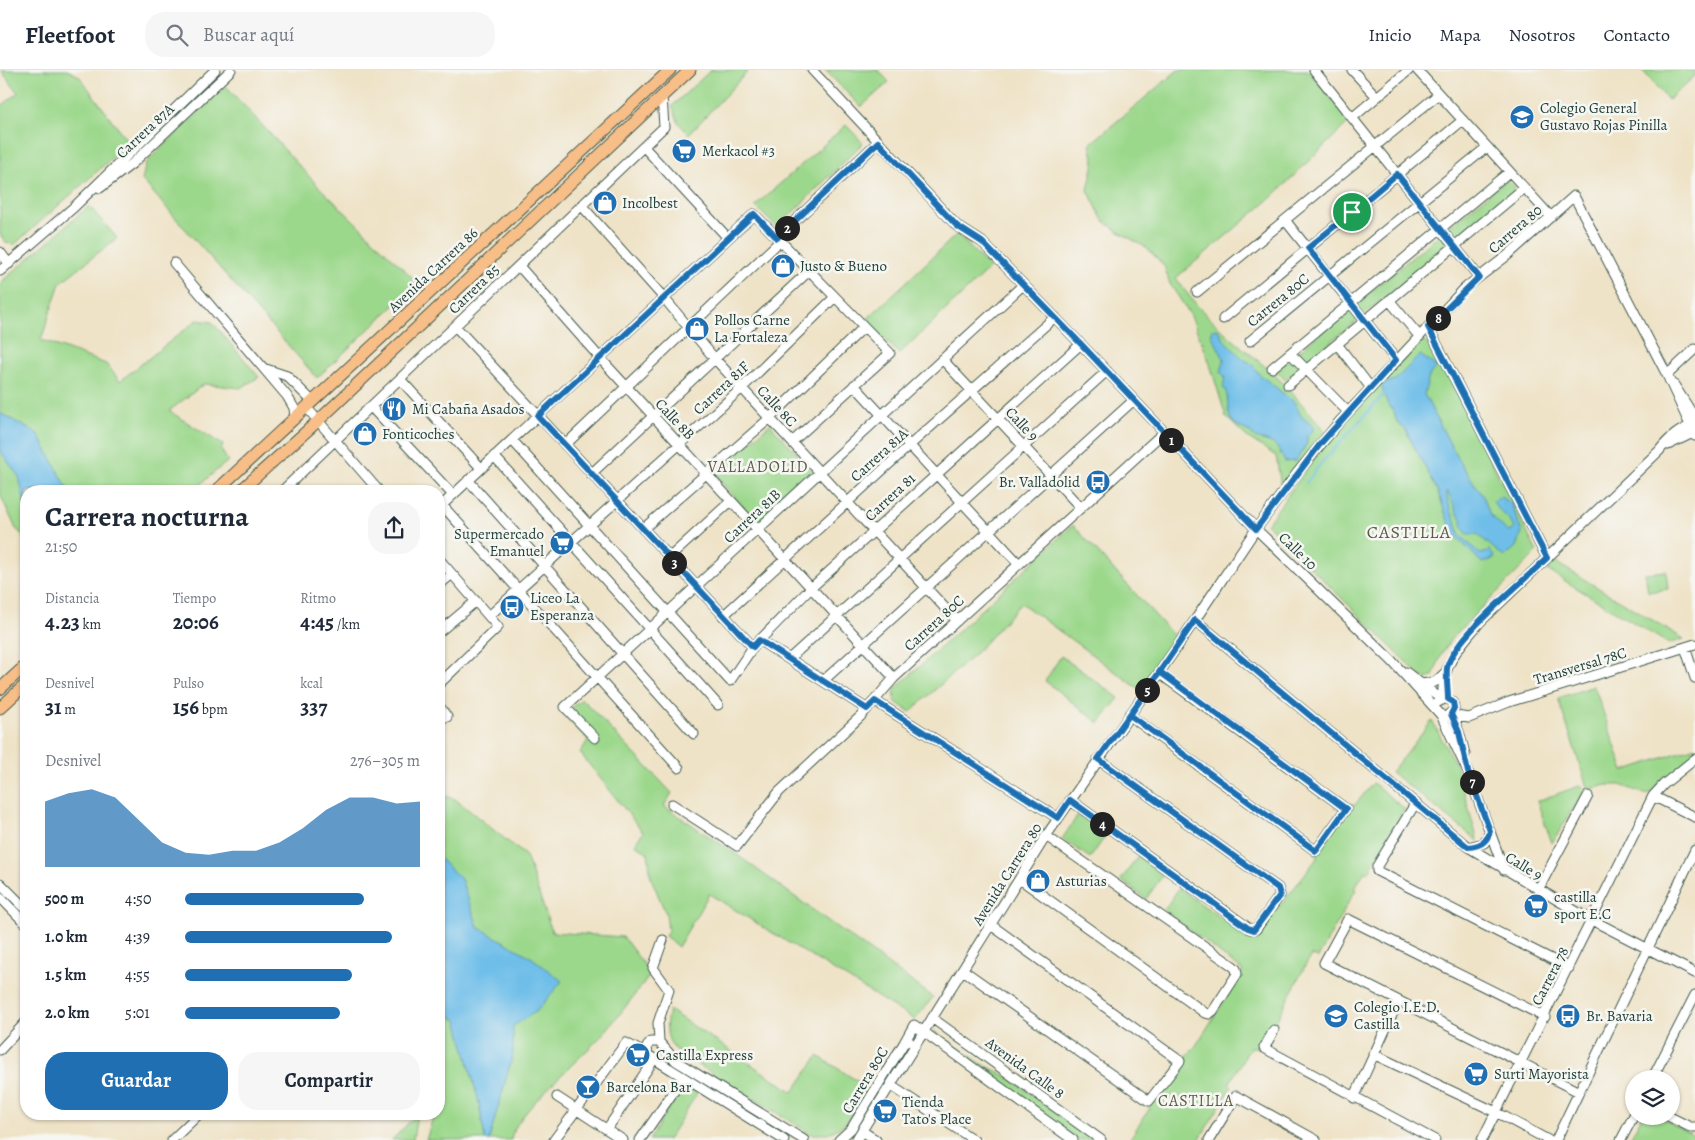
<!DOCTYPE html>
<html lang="es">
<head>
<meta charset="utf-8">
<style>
  :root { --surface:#fff; --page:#f6f6f7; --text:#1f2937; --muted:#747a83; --line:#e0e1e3; --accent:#1f6fb2 }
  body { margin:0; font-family:Alegreya,serif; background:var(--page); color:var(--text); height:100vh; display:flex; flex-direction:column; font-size:19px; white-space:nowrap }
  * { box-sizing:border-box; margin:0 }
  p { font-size:16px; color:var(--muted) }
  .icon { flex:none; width:28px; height:28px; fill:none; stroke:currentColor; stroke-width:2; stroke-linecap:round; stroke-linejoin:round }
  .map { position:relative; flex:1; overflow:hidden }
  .panel { position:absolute; left:20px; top:415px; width:425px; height:635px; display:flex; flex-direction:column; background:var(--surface); border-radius:20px; box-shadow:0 1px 4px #0004 }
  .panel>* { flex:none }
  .buttons { position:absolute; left:1625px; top:1000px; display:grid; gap:10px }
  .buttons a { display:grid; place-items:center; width:55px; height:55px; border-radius:50%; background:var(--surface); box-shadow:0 1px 4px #0004; font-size:25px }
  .pin { position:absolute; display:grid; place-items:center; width:42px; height:42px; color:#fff; margin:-21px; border:2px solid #fff; border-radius:50%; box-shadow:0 1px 5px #0007 }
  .km { position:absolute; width:25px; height:25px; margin:-12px; border-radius:50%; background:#222; color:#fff; font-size:14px; line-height:25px; text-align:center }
  .round { display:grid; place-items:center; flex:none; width:52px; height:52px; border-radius:20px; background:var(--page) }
  .head { display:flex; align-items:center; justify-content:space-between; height:85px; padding:0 25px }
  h1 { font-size:28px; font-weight:700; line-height:38px }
  .figures { display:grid; grid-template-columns:repeat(3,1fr); gap:8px; height:85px; padding:5px 25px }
  .figures div { display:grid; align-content:center }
  .figures b { font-size:21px; font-weight:700 }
  .figures small { font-size:14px; font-weight:400 }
  .figures p { font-size:14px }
  .chart { height:140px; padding:10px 25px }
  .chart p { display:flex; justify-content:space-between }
  .chart svg { width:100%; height:90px; margin-top:5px; fill:var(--accent); opacity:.7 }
  .action { display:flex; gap:10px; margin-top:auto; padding:10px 25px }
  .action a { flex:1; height:58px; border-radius:20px; background:var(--accent); color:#fff; font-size:20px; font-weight:700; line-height:58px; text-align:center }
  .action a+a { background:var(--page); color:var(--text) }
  ul { padding:0 25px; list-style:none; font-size:16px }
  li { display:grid; grid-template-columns:80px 60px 1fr; align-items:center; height:38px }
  li i { height:12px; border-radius:6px; background:var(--accent) }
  header { display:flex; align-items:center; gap:30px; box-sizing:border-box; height:70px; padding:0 25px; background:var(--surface); border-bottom:1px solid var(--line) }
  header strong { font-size:24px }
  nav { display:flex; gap:28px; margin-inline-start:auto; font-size:18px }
  .search { width:350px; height:45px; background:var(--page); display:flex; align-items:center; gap:12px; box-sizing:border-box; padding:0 18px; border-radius:20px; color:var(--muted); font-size:19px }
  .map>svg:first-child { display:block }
  .green { fill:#9cd88c; stroke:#5e8a60 }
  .water { fill:#6ebee9; stroke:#467e8e }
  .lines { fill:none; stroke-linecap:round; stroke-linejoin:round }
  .stream { stroke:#6ebee9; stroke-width:2 }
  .minor-casing { stroke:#3e564a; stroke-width:11 }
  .major-casing { stroke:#3e564a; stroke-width:13 }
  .minor { stroke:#fff; stroke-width:9 }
  .major { stroke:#f7be87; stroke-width:11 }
  .route-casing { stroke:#fff; stroke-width:10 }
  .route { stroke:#1f6fb2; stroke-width:6 }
  .labels { text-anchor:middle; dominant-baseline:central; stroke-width:5; stroke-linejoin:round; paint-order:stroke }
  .poi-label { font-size:15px; fill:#1f3d34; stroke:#f6f6f2; text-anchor:start }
  .street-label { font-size:15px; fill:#1f3d34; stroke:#f6f6f2 }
  .neighbourhood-label { font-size:16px; letter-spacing:1px; fill:#5e5c48; stroke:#f6f6f2 }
  .quarter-label { font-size:18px; letter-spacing:1px; fill:#5e5c48; stroke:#f6f6f2 }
</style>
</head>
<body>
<header>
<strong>Fleetfoot</strong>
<div class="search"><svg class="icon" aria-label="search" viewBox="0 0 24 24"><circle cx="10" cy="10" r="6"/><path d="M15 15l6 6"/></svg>Buscar aquí</div>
<nav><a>Inicio</a><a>Mapa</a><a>Nosotros</a><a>Contacto</a></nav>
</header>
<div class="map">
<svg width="1695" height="1070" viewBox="0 0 1695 1070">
  <rect width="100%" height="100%" fill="#f6f6f2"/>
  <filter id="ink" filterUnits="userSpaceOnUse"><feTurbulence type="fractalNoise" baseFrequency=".02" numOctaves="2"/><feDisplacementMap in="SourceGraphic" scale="10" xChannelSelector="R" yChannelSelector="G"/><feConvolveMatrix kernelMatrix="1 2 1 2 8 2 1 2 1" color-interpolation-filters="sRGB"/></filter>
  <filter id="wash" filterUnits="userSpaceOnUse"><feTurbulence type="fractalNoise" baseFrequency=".0096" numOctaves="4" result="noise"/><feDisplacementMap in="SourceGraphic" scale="20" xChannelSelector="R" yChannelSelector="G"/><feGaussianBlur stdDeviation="1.12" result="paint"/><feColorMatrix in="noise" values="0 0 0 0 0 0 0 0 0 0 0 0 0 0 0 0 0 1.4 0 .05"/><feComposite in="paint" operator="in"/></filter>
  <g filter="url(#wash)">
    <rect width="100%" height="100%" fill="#efe3c7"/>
    <!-- green -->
    <path class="green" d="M1,0H67L79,6L129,73L14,175L6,172L0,165V37L18,23Z
      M711,0H749L689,64L679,54L672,36Z
      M825,0H878L889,12L861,37Z
      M1178,0H1308L1350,51L1270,129L1176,208C1201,246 1234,270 1268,299C1289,317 1307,341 1326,361L1281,416L1276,386L1247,367L1226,347L1209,291L1191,246L1170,214L1164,196L1147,178L1117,161L1102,149L1088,120L1094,92L1090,74Z
      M1642,0H1695V6L1668,30Z
      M226,16L318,116L418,213L317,308L142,110L146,93Z
      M846,55L863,73L777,158L755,136Z
      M1507,109L1516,119L1285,310L1276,300Z
      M89,136L117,168L60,213L41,270L106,294L120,311L197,250L212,252L259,307L241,318L204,314L169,341L223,375L221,380L228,391L192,421H26V468L16,459L0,424V213Z
      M957,164L990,198L899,284L866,250Z
      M1420,271C1430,272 1434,280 1439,288L1537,482L1451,569L1442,583L1433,606L1428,609L1418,604L1267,454L1326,372Z
      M770,354L815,404L759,454L714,404Z
      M1073,455L1175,567L1139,619L1021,533L974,585L910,642L894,631L895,619Z
      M1555,492L1684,569L1669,574L1547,500Z
      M1666,501L1668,519L1648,522L1645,503Z
      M1061,586L1119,628L1099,653L1045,611Z
      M1594,616L1624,701L1695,677V686L1648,725L1620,715H1607L1588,720L1558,628Z
      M582,629L672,723L664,736L740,787L933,927L915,950L709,824L678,877L665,866L668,861L666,844L651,808L648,783L635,774L643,762L580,683L588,670L563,644Z
      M1432,651L1456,695L1478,771L1391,702Z
      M1373,713L1405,739L1368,803L1365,801L1354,819L1356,820C1344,839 1331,865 1318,888L1311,885L1273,957L1269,956L1255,978L1251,976L1229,1014L1232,1016L1199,1070H1129L1150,1038L1148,1036L1182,990L1195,977L1243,901L1164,840L1179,818L1253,871L1318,787L1315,784L1351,734L1355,735Z
      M1579,716L1585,720L1552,773L1537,731Z
      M439,724L455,729L526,786L552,862L623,867L651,904C635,924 620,945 603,964C585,985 512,1045 511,1070H426L434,1044H439Z
      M1078,745L1107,764L1090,788L1062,769Z
      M1138,786L1163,805L1146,829L1121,810Z
      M669,940L793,1022L818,986L867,1017C852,1044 846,1066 811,1064L676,981C665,967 665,957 669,940Z
      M934,961L979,992L1006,1006L1096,1070H1079L932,965Z
      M686,1011L699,1020L668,1070H649Z
      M417,1044L413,1070H392Z
      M1642,1046H1657L1695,1066V1070H1629Z"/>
    <!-- water -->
    <path class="water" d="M1213,259L1219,260L1224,270L1241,287L1253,295L1258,303L1295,333L1301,346L1314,357L1312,362L1307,367V373L1296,391L1285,392C1275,372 1276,374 1255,368C1249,358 1235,359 1230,348C1226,338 1230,324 1223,317L1225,307L1221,303L1224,289L1211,264Z
      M1420,285L1437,297L1430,304L1424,324L1458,389L1484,428L1490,445L1508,462L1514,459C1509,444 1499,444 1493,431L1501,427L1511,433L1522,462L1516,477L1504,487L1477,464H1467L1461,455L1463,451C1455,443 1453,431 1447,421C1446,436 1457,449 1459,464L1480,484L1488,482L1489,479L1495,488L1482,493L1452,462L1437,420L1405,359L1397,353L1394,341L1388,335L1381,315L1395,310Z
      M0,343L38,364L69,421H26L25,436L19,407L0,381Z
      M439,788L461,809L478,857L531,887L562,911L537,941L513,956V984L489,1070H485L479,1033L457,950L439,940Z"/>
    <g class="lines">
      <!-- stream -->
      <path class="stream" d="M1306,413L1318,397L1385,323"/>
    </g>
  </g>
  <g filter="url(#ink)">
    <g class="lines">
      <defs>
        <path id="minor" d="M812,0L957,156L982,172L1100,294L1256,459L1392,591L1441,645L1468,702L1504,800
          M1314,0L1479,207
          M1352,0L1377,27
          M1417,0L1551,147
          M1352,48L1409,0
          M644,77L728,168
          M100,118L133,93L231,0
          M582,136L664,228L715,289L957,551
          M1285,150L1396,290
          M777,168L878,72
          M0,182L9,194
          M174,193L287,326L294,338L295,349
          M519,196L600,288L894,608
          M0,201L74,137L215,0
          M1197,222L1439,24
          M1389,230L1419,266
          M1223,249L1463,50
          M455,256L753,577
          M1428,257L1547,488
          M1250,271L1487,77
          M1337,274L1371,318
          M1290,283L1348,342
          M943,290L1081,438
          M1272,298L1509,102
          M266,299L287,306L309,328L315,330
          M1667,305L1695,279
          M400,309L481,398
          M854,315L1019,494
          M1288,315L1524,118
          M1674,315L1695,348
          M371,337L453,425
          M307,338L379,421
          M512,370L730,611L753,577L811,518L1081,274
          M565,375L780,171
          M1668,375L1695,362
          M494,386L718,635
          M591,404L809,201
          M468,410L694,664
          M282,421L664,57L662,26
          M442,435L679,698
          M439,438L754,144L890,283L792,372
          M643,459L770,348L864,257
          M669,488L731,431
          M439,489L498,557L439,614
          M439,515L452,504
          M489,546L742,318L835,227
          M723,546L910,375L1055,247
          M1195,550L1468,777L1584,846L1695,903
          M439,562L476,531
          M759,570L867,639
          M1685,577L1695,608
          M789,589L1107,301
          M1406,602L1441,629
          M823,611L1134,330
          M1422,614L1435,612L1446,602
          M1443,629C1440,596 1461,574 1481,551L1659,381C1670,367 1679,360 1695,354
          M875,631L1058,748
          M1438,632L1447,628L1453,632L1454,640L1448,645
          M439,636L447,647
          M1452,643L1456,646L1469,648L1509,632L1695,574
          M1451,644L1459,662L1465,684
          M1129,645L1316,781L1346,739L1159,603
          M595,668L565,637L1023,215
          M1653,726L1695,747
          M1070,730L1250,859H1256L1280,825L1278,818L1098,689
          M672,734L737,776L779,722L861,646L894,608L1164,362
          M1415,734L1377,796V801L1569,898
          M1468,777L1484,773L1490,761
          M1020,809L1205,943L1209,944L1213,941L1237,904L1236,899L1233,896L1046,766
          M0,813L26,839
          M1538,820L1588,726
          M0,827L26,854
          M963,900L1149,1031L1180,991L991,855
          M1545,947L1348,849L1324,893L1579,1022
          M932,948L1101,1070
          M1274,960L1264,978L1435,1070
          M659,972L658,953L669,920L653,898L663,870
          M904,973L914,955L1073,1070
          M0,980L26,952
          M1373,984L1496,1042L1548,1070
          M648,985L647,977L650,972H659L676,991L804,1070
          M1652,1009L1695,925
          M890,1015L974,1070
          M557,1027L623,1070
          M1354,1028L1398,932
          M1668,1046L1690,1057H1695
          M607,1059L651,994
          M862,1061L876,1070
          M172,1070L199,1044
          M554,1070L626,973L648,985L784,1070
          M640,1070L681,1011
          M839,1070L851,1059L904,973L909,971
          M856,1070L1046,766L1179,574L1256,459L1298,402L1340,351L1465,218L1508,185L1574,126L1667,305L1695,366
          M1209,1070L1236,1026L1316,1070
          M1482,1070L1653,726L1664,714L1695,689
          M1556,1070L1695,780
          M1621,1070L1634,1045"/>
        <path id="major" d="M216,421L670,0
          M240,421L318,351L690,0
          M0,619L26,595
          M0,638L26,614"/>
      </defs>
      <!-- minor casing -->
      <use href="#minor" class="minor-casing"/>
      <!-- major casing -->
      <use href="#major" class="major-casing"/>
      <!-- minor -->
      <use href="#minor" class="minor"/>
      <!-- major -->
      <use href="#major" class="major"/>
    </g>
  </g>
  <g class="lines" filter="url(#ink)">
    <defs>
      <path id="route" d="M1352,142L1308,178L1396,290L1321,373L1256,459L1081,274L982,172L957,156L878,72L777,168L754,144L538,346L753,577L759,570L867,639L875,631L1058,748L1070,730L1248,858L1254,860L1280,825L1278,818L1098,689L1160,602L1346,739L1316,781L1130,645L1195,550L1468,777C1479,776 1487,773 1490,761L1468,702L1459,662L1451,644L1454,638L1453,632L1448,629C1448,619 1446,608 1447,598C1453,568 1524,511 1547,488L1428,257L1479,207L1397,104L1352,142"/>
    </defs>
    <!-- route casing -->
    <use href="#route" class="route-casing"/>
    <!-- route -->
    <use href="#route" class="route"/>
  </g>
  <!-- icons -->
  <defs>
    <symbol id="school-disc" viewBox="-11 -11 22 22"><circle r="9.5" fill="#1f6fb2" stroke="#f6f6f2"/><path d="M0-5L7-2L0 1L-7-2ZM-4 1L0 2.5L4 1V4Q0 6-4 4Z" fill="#fff"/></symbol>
    <symbol id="supermarket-disc" viewBox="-11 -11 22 22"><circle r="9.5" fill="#1f6fb2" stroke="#f6f6f2"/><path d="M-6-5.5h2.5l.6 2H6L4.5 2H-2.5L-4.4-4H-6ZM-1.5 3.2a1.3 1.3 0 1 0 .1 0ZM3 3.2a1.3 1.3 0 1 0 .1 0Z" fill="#fff"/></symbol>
    <symbol id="shop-disc" viewBox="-11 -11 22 22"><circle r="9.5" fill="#1f6fb2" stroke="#f6f6f2"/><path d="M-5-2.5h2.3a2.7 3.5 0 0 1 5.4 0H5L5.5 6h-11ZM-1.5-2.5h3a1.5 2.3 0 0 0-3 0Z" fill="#fff"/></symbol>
    <symbol id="restaurant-disc" viewBox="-11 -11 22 22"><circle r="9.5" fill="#1f6fb2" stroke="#f6f6f2"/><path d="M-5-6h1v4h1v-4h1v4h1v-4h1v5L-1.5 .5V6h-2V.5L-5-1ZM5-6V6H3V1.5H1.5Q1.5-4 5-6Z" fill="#fff"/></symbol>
    <symbol id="bus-disc" viewBox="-11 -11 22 22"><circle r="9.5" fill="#1f6fb2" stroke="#f6f6f2"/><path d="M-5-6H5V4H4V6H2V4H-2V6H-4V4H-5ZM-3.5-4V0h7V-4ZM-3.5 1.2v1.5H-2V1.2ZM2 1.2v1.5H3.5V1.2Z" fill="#fff"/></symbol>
    <symbol id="bar-disc" viewBox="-11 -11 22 22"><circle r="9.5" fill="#1f6fb2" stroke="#f6f6f2"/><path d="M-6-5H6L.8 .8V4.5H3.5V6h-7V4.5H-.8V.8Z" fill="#fff"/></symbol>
  </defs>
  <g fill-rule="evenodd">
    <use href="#school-disc" x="1508" y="33" width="28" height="28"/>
    <use href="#supermarket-disc" x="670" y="67" width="28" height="28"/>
    <use href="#shop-disc" x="591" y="119" width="28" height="28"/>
    <use href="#shop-disc" x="769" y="182" width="28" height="28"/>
    <use href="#shop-disc" x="683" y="245" width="28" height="28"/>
    <use href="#restaurant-disc" x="380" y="325" width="28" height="28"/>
    <use href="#shop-disc" x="351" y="350" width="28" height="28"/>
    <use href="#bus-disc" x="1084" y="398" width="28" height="28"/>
    <use href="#supermarket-disc" x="548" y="459" width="28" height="28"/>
    <use href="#bus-disc" x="498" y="523" width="28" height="28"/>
    <use href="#shop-disc" x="1024" y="797" width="28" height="28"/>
    <use href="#supermarket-disc" x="1522" y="822" width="28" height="28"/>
    <use href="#school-disc" x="1322" y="932" width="28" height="28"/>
    <use href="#bus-disc" x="1554" y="932" width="28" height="28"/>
    <use href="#supermarket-disc" x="624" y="971" width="28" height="28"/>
    <use href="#supermarket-disc" x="1462" y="990" width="28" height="28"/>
    <use href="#bar-disc" x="574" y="1003" width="28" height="28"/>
    <use href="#supermarket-disc" x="871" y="1027" width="28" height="28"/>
  </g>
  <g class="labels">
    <!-- poi labels -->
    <g class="poi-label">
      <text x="1540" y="38">Colegio General<tspan x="1540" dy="17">Gustavo Rojas Pinilla</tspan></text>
      <text x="702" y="81">Merkacol #3</text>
      <text x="622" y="133">Incolbest</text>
      <text x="800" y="196">Justo &amp; Bueno</text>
      <text x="714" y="250">Pollos Carne<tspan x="714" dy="17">La Fortaleza</tspan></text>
      <text x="412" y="339">Mi Cabaña Asados</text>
      <text x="382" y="364">Fonticoches</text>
      <text x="1080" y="412" text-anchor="end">Br. Valladolid</text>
      <text x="544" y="464" text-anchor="end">Supermercado<tspan x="544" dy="17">Emanuel</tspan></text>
      <text x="530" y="528">Liceo La<tspan x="530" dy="17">Esperanza</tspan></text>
      <text x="1056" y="811">Asturias</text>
      <text x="1554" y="827">castilla<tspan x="1554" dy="17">sport E.C</tspan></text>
      <text x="1354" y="937">Colegio I.E.D.<tspan x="1354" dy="17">Castilla</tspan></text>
      <text x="1586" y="946">Br. Bavaria</text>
      <text x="656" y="985">Castilla Express</text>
      <text x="1494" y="1004">Surti Mayorista</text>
      <text x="606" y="1017">Barcelona Bar</text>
      <text x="902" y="1032">Tienda<tspan x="902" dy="17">Tato's Place</tspan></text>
    </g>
    <!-- street labels -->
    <g class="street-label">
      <text transform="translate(145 61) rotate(-43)">Carrera 87A</text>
      <text transform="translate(1515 159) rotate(-41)">Carrera 80</text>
      <text transform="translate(433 200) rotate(-43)">Avenida Carrera 86</text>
      <text transform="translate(474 219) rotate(-44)">Carrera 85</text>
      <text transform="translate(1278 230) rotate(-39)">Carrera 80C</text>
      <text transform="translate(721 318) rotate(-43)">Carrera 81F</text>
      <text transform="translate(777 336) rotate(47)">Calle 8C</text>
      <text transform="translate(675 349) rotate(47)">Calle 8B</text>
      <text transform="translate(1022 354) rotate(47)">Calle 9</text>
      <text transform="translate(879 385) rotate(-42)">Carrera 81A</text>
      <text transform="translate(890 427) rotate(-43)">Carrera 81</text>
      <text transform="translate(752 446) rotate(-43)">Carrera 81B</text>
      <text transform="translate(1298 481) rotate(44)">Calle 10</text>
      <text transform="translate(934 553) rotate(-42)">Carrera 80C</text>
      <text transform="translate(1580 596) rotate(-17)">Transversal 78C</text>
      <text transform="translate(1524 796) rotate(31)">Calle 9</text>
      <text transform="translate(1007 804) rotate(-58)">Avenida Carrera 80</text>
      <text transform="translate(1550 906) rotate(-63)">Carrera 78</text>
      <text transform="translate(1025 998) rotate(36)">Avenida Calle 8</text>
      <text transform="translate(865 1010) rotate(-59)">Carrera 80C</text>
    </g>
    <!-- neighbourhood labels -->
    <g class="neighbourhood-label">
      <text x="758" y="397">VALLADOLID</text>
      <text x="1196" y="1031">CASTILLA</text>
    </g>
    <!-- quarter labels -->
    <g class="quarter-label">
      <text x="1409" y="462">CASTILLA</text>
    </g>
  </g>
</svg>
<div class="buttons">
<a><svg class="icon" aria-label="layers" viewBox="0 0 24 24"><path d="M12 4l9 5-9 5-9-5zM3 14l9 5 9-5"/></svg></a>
</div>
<div class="pin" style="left:1352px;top:142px;background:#1e9e55"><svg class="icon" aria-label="arrive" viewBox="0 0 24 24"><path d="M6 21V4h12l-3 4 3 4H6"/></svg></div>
<b class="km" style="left:1171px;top:370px">1</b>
<b class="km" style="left:787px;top:158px">2</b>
<b class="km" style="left:674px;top:493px">3</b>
<b class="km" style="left:1102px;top:754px">4</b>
<b class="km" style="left:1147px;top:620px">5</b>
<b class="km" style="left:1472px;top:712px">7</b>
<b class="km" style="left:1438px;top:248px">8</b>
<section class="panel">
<div class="head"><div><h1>Carrera nocturna</h1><p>21:50</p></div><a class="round"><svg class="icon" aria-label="share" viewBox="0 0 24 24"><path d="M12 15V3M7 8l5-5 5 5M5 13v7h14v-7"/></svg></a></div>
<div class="figures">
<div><p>Distancia</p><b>4.23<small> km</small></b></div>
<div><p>Tiempo</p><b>20:06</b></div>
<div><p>Ritmo</p><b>4:45<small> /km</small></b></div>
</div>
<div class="figures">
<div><p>Desnivel</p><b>31<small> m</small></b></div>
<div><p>Pulso</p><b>156<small> bpm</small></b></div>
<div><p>kcal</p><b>337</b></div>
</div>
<div class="chart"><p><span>Desnivel</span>276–305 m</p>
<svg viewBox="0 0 160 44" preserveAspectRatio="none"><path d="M0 44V12L10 8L20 6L30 10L40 21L50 32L60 37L70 38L80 36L90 36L100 32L110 25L120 16L130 10L140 10L150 13L160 12V44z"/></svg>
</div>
<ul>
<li><b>500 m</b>4:50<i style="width:76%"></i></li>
<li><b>1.0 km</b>4:39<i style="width:88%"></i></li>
<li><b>1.5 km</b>4:55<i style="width:71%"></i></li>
<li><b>2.0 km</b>5:01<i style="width:66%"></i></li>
</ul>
<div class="action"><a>Guardar</a><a>Compartir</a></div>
</section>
</div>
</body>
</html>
